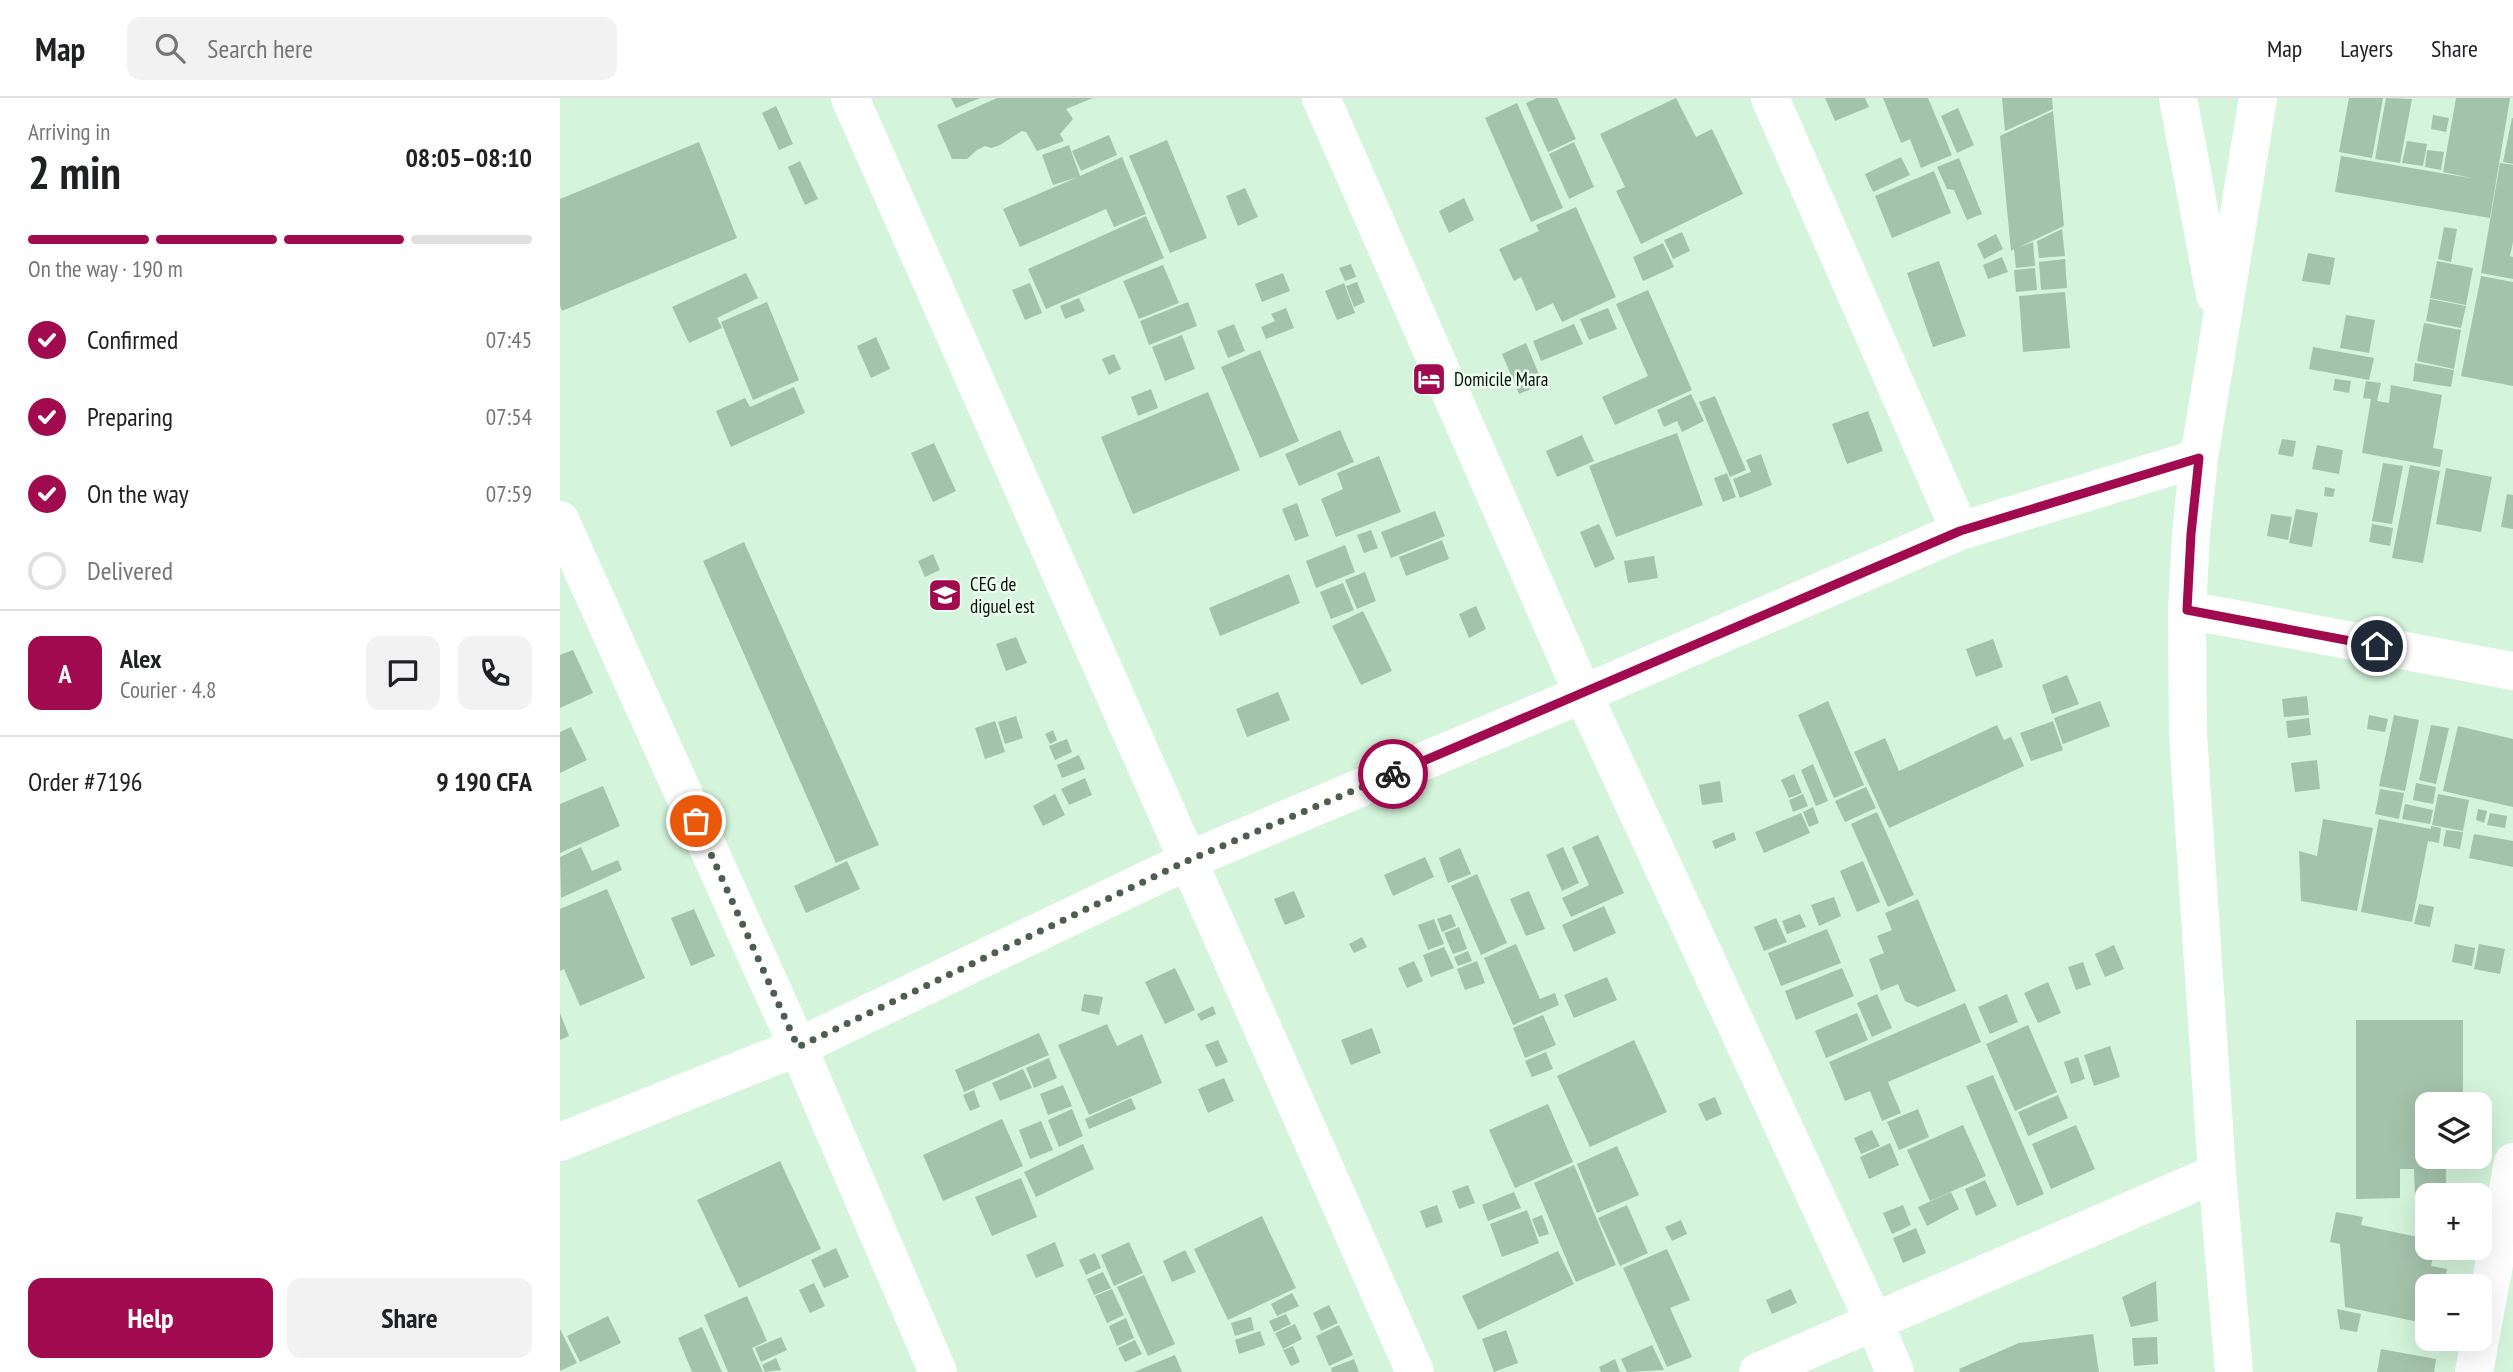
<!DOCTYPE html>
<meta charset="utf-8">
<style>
:root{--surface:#fff;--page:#f2f2f2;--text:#202124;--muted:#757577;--line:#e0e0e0;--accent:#a10a4e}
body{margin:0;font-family:"PT Sans Narrow",sans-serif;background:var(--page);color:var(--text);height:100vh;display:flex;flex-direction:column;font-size:26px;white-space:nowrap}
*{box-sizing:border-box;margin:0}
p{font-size:23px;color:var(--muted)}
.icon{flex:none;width:38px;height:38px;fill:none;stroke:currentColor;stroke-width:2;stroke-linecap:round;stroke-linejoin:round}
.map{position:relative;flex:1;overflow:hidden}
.details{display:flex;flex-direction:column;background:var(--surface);width:560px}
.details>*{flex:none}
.tools{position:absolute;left:1855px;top:994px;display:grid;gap:14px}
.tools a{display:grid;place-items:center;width:77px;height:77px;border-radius:14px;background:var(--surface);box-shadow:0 7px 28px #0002;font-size:35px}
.pin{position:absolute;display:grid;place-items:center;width:60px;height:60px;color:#fff;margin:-30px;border:4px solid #fff;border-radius:50%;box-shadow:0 2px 7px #0007}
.courier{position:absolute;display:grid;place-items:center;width:70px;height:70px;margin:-35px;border:5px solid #a10a4e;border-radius:50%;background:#fff;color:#222;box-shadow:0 2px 9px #0007}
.overview em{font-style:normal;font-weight:800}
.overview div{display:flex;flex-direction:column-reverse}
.overview{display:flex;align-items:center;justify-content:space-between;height:119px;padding:0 28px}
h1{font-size:46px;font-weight:800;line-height:52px}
.bar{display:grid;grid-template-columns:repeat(4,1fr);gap:10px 7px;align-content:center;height:84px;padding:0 28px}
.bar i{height:9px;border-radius:5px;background:var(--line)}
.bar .on{background:var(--accent)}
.bar p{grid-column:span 4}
.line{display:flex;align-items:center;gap:18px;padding:0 28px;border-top:2px solid var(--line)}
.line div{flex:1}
.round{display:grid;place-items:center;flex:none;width:74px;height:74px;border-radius:14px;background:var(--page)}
ol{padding:0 28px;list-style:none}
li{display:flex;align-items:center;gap:21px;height:77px}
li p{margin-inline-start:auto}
li .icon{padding:7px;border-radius:50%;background:var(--accent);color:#fff;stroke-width:4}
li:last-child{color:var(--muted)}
li i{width:38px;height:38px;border:4px solid var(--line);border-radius:50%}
.action{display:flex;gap:14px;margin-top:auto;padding:14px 28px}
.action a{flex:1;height:80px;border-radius:14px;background:var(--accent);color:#fff;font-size:28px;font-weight:800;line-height:80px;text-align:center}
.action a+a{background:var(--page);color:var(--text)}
header{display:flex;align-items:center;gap:42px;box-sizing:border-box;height:98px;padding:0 35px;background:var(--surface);border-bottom:2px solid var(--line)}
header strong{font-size:33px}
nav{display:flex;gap:38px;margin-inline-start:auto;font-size:24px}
.search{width:490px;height:63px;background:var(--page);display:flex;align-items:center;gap:18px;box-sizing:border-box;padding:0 24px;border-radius:14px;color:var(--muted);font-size:26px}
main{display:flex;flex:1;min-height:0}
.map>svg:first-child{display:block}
.building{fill:#a4c3ab}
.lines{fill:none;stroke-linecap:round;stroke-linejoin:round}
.minor{stroke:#fff;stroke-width:38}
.done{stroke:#4d5e51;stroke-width:7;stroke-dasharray:0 12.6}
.route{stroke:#a10a4e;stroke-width:9}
.labels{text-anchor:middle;stroke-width:5;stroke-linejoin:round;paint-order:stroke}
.poi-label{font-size:19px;fill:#050e07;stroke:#ebfeee;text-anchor:start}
</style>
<header>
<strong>Map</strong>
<div class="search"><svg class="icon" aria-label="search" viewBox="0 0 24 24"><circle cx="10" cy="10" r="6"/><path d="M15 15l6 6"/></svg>Search here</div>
<nav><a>Map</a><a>Layers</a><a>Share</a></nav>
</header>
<main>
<section class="details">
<div class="overview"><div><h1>2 min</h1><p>Arriving in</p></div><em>08:05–08:10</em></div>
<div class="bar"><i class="on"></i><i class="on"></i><i class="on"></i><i></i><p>On the way · 190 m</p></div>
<ol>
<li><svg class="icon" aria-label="check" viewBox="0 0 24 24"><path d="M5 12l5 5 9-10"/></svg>Confirmed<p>07:45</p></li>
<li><svg class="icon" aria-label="check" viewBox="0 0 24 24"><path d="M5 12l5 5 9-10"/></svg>Preparing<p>07:54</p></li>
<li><svg class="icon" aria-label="check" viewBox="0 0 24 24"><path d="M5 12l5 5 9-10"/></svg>On the way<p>07:59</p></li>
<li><i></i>Delivered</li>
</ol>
<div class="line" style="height:126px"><b class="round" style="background:var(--accent);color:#fff">A</b><div><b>Alex</b><p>Courier · 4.8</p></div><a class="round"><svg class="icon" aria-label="chat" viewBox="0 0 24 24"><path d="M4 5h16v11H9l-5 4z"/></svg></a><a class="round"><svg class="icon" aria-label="phone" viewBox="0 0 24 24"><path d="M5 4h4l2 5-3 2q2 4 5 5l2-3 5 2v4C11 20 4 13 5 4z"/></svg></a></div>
<div class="line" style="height:91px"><div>Order #7196</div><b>9 190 CFA</b></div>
<div class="action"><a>Help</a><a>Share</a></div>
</section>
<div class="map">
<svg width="1953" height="1274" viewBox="0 0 1953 1274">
<rect width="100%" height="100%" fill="#d4f4db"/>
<path class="building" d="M391,0h29l-24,10z
M437,0h96l-27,11 7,10 -13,15 4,7 -27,10 -11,-19 -4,-1 -22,14 -9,3 -6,-2 -8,4 -10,9h-15l-15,-34z
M977,0h20l19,41 -28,13 -22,-49z
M1116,0l20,39 16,-8 31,65 -102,50 -25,-53 9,-4 -25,-53z
M1265,0h40l4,9 -34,14z
M1323,0h45l24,57 -31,13 -11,-29 -9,4z
M1442,0h50l1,11 -48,22z
M1789,0h34l-11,60 -33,-6z
M1826,0l26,1 -12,64 -25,-4z
M1896,0h54l-20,120 -155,-26 6,-36 135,23 -33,-7z
M957,5l46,105 -32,14 -46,-104z
M216,8l17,38 -14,6 -17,-37z
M1398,10l16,37 -17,8 -16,-37z
M1493,13l11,115 -45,21 14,-5 2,24 -19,2 -2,-19 -3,2 -11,-115z
M1873,17l16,3 -3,14 -15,-3z
M1952,20h1v46l-10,-2z
M549,37l8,20 -36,16 -9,-20z
M607,42l40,98 -37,15 -41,-97z
M1847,43l20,3 -4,22 -21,-3z
M139,44l38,96 -175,73 -2,-5v-107z
M1014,44l20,45 -25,12 -20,-45z
M509,47l11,31 42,-19 24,57 -32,13 -8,-18 -86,38 -17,-38 75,-32 -25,8 -11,-30z
M1867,52l17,2 -3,18 -16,-3z
M1341,59l9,18 -37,17 -8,-18z
M1399,60l23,56 -15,6 -13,-30 -7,-1 -10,-22z
M240,63l18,38 -13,6 -17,-38z
M1940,65l13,2v77l-3,14 3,1v22l-32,-6z
M1374,73l17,42 -59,25 -17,-42z
M685,90l13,29 -20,9 -12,-30z
M904,100l10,22 -25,13 -10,-22z
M1016,109l40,90 -54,25 -9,-19 -17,8 -15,-34 -7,4 -15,-32 40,-18 -3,-6z
M586,118l18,42 -118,51 -18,-40z
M1884,129l13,2 -6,33 -13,-3z
M1502,131l3,27 -26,2 -2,-17z
M1122,134l8,19 -17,8 -9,-19z
M1436,136l7,15 -19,10 -7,-15z
M1103,145l11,24 -31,14 -10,-24z
M1748,155l27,5 -5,27 -28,-4z
M1442,159l6,15 -20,7 -5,-14z
M1505,161l2,29 -26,2 -2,-28z
M1379,163l27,75 -33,11 -26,-74z
M1877,163l36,7 -7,37 -36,-7z
M791,166l5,13 -11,4 -6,-13z
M603,167l16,38 -40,16 -16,-38z
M1475,170l2,22 -21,2 -2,-22z
M186,175l12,25 -41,20 5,10 -33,15 -17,-36z
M723,175l7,18 -28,11 -7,-18z
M1921,178l32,6v104l-52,-10z
M797,184l8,20 -11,5 -8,-21z
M470,185l12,30 -17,7 -13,-30z
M784,185l11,30 -18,7 -12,-29z
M1088,192l44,100 -77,35 -13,-28 46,-21 -32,-72z
M1505,194l5,56 -47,4 -4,-56z
M519,200l6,13 -20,8 -5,-13z
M1870,201l36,7 -5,22 -35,-7z
M207,204l32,78 -46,20 -32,-78z
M628,204l9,24 -48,19 -9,-24z
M726,210l8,20 -28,11 -5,-12 14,-6 -4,-7z
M1048,210l9,21 -28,11 -9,-21z
M1786,217l29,5 -6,33 -29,-5z
M1864,225l37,7 -7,39 -37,-8z
M674,226l11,27 -17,7 -11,-27z
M1014,226l9,20 -42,17 -8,-20z
M622,237l13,34 -30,12 -13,-34z
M316,239l14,32 -19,9 -14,-32z
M966,245l17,41 -24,10 -17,-40z
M1753,249l61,11 -5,22 -60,-11z
M700,252l39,91 -39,17 -39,-91z
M554,256l7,15 -12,6 -7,-16z
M1855,265l39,7 -3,17 -38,-6z
M1775,281l16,2 -2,12 -16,-3z
M1806,283l15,2 -4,18 12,2 2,-18 51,10 -9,53 10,2 -3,17 -78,-14 9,-54 -8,-1z
M234,289l11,26 -74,34 -15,-36 29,-13 5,9z
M591,291l7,19 -20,8 -7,-19z
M648,294l32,78 -107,44 -32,-77z
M1131,296l13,27 -22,11 -5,-11 -13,6 -7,-17z
M1155,298l31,74 -16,7 -31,-75z
M1308,313l15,40 -36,13 -15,-40z
M780,332l14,32 -55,24 -14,-32z
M1117,335l26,72 -87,32 -27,-71z
M1022,337l12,26 -37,16 -11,-26z
M1722,341l14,2 -3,16 -15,-3z
M374,345l22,48 -23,11 -22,-49z
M1757,347l26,5 -4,24 -27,-5z
M1201,356l11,31 -32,13 -7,-19 18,-7 -5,-12z
M819,358l22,56 -65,25 -15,-38 22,-10 -6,-16z
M1823,365l20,3 -11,58 -20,-3z
M1850,367l30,6 -17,92 -31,-5z
M1886,370l46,9 -11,55 -45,-8z
M1167,375l9,24 -13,5 -9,-24z
M1765,389l10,2 -2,8 -9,-1z
M1947,396l6,1v34l-12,-2z
M737,405l12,33 -14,5 -13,-32z
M1736,411l22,4 -6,34 -23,-4z
M875,413l10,25 -54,22 -10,-26z
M1711,416l21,3 -4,23 -21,-4z
M1039,426l16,35 -20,9 -15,-36z
M1812,426l21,4 -3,18 -21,-4z
M811,432l7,18 -14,5 -7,-18z
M882,442l7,19 -43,17 -7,-19z
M184,444l135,303 -43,18 -133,-302z
M785,447l10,27 -39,16 -10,-27z
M373,456l7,16 -15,7 -7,-16z
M1094,458l4,22 -30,5 -4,-22z
M805,474l11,29 -19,8 -12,-29z
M729,476l11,29 -80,33 -11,-28z
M391,480l9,19 -21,9 -8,-19z
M783,485l11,27 -23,9 -11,-27z
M916,508l10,23 -17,9 -10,-24z
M803,513l29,60 -31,14 -29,-59z
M456,539l11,26 -21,8 -10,-27z
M1433,541l10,28 -27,10 -10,-28z
M13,552l20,43 -33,15v-53z
M1507,577l12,29 -27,10 -10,-29z
M718,594l12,28 -43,17 -11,-28z
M1747,598l2,19 -25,2 -2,-18z
M1268,603l36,84 -30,13 -36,-83z
M1540,603l10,25 -47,18 -9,-26z
M1809,617l19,4 -3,13 -18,-3z
M1834,617l25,5 -14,71 -26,-5z
M456,618l7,22 -18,6 -7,-22z
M1749,620l2,17 -23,3 -2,-17z
M435,623l10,31 -20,7 -10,-31z
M1493,623l10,29 -32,11 -11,-28z
M1437,627l7,15 7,-3 13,29 -135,62 -35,-76 31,-14 14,33z
M1871,627l18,3 -13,56 -17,-4z
M1898,628l55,13v68l-70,-16z
M11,629l16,33 -27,13v-41z
M493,632l4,10 -7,4 -5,-10z
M507,641l5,13 -17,8 -6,-14z
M519,657l6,14 -23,9 -5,-13z
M1757,662l3,29 -25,3 -4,-29z
M1253,666l15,37 -12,5 -15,-36z
M1234,676l8,19 -13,5 -8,-18z
M525,680l7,17 -23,10 -8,-16z
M1160,683l3,21 -21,3 -3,-20z
M1856,685l20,4 -3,17 -20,-4z
M43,688l17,40 -60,27v-49z
M1306,689l10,21 -31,14 -10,-21z
M1820,691l24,4 -5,26 -24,-5z
M495,696l10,21 -22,11 -10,-20z
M1243,696l5,12 -15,6 -4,-12z
M1878,696l31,6 -6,31 -31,-6z
M1845,706l28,6 -3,14 -28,-5z
M1253,709l6,16 -10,4 -6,-15z
M1918,711l9,2 -3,12 -8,-3z
M1317,714l37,83 -26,12 -37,-83z
M1241,715l9,20 -46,20 -9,-21z
M1930,715l17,3 -2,12 -18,-3z
M1763,721l50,9 -16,83 -56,-10 -2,-50 18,5z
M1819,721l52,10v-3l10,2 -2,15 -11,-2 -16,81 -51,-10z
M1886,732l17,2 -3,17 -17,-3z
M1174,734l2,8 -21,9 -3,-8z
M1914,736l39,7v26l-44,-9z
M1038,737l26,58 -53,24 -9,-19 27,-13 -17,-38z
M21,749l11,24 26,-11 4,10 -61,28 -1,-41z
M1003,749l16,36 -17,8 -16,-36z
M900,750l11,26 -23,9 -9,-25z
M865,759l9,20 -41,19 -9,-21z
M287,763l13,28 -54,24 -12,-27z
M1303,763l17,41 -23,10 -17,-41z
M917,776l30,69 -26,12 -30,-69z
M47,791l38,89 -65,28 -16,-37 -4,2v-62z
M734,793l11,26 -20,8 -11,-26z
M969,793l16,38 -19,7 -16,-37z
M1274,799l7,19 -22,10 -8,-21z
M1358,801l38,92 -38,16 -13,-6 -7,-17 -17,7 -12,-32 15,-6 -7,-17 15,-6 -7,-17z
M1859,806l15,3 -4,20 -16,-3z
M1044,808l12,27 -42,19 -12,-27z
M134,811l21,47 -24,10 -20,-48z
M891,816l5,12 -14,6 -5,-13z
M1240,816l6,13 -19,7 -5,-13z
M1216,820l11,24 -23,9 -10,-24z
M874,821l10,25 -16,6 -10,-25z
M899,829l8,22 -14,5 -9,-21z
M1267,831l14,34 -60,23 -13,-33z
M802,839l5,10 -13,6 -5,-9z
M956,846l24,55 15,-6 4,12 -46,20 -29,-67z
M1895,846l20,4 -3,18 -20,-4z
M1919,846l26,5 -5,25 -26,-5z
M1554,847l10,24 -19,8 -10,-23z
M884,849l10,21 -23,9 -8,-22z
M908,853l4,10 -14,5 -4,-9z
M854,863l9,20 -16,7 -9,-20z
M917,863l8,22 -20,7 -8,-21z
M1523,864l8,23 -15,5 -8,-23z
M615,870l20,42 -30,14 -20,-42z
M1282,870l12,28 -58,24 -11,-29z
M1047,879l10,23 -43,18 -10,-23z
M1488,884l13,31 -23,10 -14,-30z
M524,896l19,3 -4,18 -18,-4z
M1317,896l15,34 -20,9 -15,-34z
M1447,896l11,28 -28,12 -12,-27z
M1405,905l16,39 -93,40 13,31 -19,8 -12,-30 -25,10 -16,-39z
M653,908l3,8 -15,7 -4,-7z
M0,915l9,23 -9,4z
M1297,915l11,27 -42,18 -11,-27z
M983,917l13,30 -31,13 -12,-30z
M1796,922h107v84h-36v53h36v12h-17v26l-31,1 -1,-27h-14v29l-44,1z
M547,926l10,22 25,-12 20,49 -73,32 -31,-70z
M1468,927l29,67 -42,19 -29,-67z
M812,930l9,25 -30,12 -10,-25z
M479,935l10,22 -85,37 -9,-22z
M658,942l10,22 -12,5 -11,-22z
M1074,942l33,72 -77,35 -33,-71z
M1550,948l10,31 -26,9 -10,-31z
M986,954l7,17 -21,8 -7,-16z
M1518,959l7,22 -14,5 -7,-22z
M489,960l8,20 -23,10 -8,-20z
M463,971l9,19 -32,13 -8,-18z
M1433,977l51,119 -27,12 -51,-120z
M664,980l10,23 -26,12 -10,-24z
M503,987l9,21 -24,9 -8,-21z
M414,992l6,17 -10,4 -7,-16z
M1498,997l10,23 -40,18 -10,-24z
M1155,999l7,17 -16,7 -8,-17z
M571,1000l5,11 -47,20 -4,-10z
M988,1006l25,58 -58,26 -26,-58z
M512,1011l11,27 -24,11 -11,-27z
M1358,1011l11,28 -30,13 -12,-28z
M442,1021l21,47 -80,35 -20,-46z
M481,1023l12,29 -23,9 -11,-29z
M1403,1027l23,51 -56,25 -23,-51z
M1516,1027l19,44 -44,20 -19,-45z
M1312,1032l8,16 -19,8 -7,-16z
M1330,1045l9,22 -30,14 -9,-22z
M523,1046l11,25 -58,28 -12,-25z
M1057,1048l22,49 -42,18 -20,-49z
M220,1063l41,88 -82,39 -42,-88z
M1014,1067l42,100 -40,17 -42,-99z
M461,1080l16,39 -45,19 -17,-39z
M1425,1082l12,26 -21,10 -11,-27z
M908,1087l7,18 -16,6 -7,-18z
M954,1094l7,16 -33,13 -6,-16z
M1391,1094l8,17 -32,17 -9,-19z
M877,1107l6,17 -17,6 -6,-17z
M1067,1107l21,48 -28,13 -22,-48z
M1343,1107l8,20 -19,9 -9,-21z
M967,1112l12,33 -37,14 -12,-33z
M1776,1114l27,5 -2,8 66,14v9h8l-4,18 16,3 -4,17h-16v25l-5,-1 -3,12 -74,-15 -5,-63 -10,-2z
M982,1117l7,19 -10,3 -7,-18z
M702,1118l34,72 -68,32 -34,-71z
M1121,1122l6,14 -15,7 -7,-14z
M1356,1130l10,25 -23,10 -10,-25z
M495,1144l9,24 -28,12 -10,-23z
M569,1144l14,31 -29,13 -13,-31z
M276,1150l13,29 -25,11 -13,-28z
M1107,1151l23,51 -20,8 22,49 -25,10 -44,-99z
M625,1152l11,22 -24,10 -9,-21z
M998,1153l16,33 -96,46 -16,-34z
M535,1155l6,15 -15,7 -7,-15z
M543,1174l8,16 -17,7 -7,-16z
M584,1177l31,69 -27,12 -31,-69z
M1596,1183l2,40 -27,6 -9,-30z
M254,1185l11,23 -15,7 -11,-23z
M552,1191l12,26 -17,8 -12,-27z
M1231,1191l6,14 -25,11 -6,-14z
M732,1195l7,13 -22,10 -6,-12z
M187,1198l20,45 -15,7 11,24h-35l-24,-57z
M769,1207l9,18 -17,8 -8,-18z
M1777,1211l24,5 -4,18 -17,-3z
M726,1216l5,10 -17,8 -5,-11z
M48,1218l13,27 -41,19 -13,-26z
M691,1219l3,13 -19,6 -4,-13z
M566,1220l8,20 -17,8 -8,-20z
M735,1226l7,15 -19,10 -8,-16z
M779,1227l14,30 -24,11 -13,-30z
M142,1229l20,45h-30l-14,-34z
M0,1231l17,34 -17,8z
M946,1232l12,33 -24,9 -12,-33z
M700,1233l5,14 -26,9 -4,-14z
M1533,1236l6,38h-139l-1,-3 60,-26z
M221,1239l6,13 -26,12 -6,-14z
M1597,1239l1,27 -24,2 -2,-28z
M575,1242l7,14 -17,8 -7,-14z
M1092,1247l12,25 -37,2 -6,-13z
M733,1248l7,16 -9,4 -8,-16z
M1821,1251l55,10 -2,13h-57z
M615,1257l7,17h-48z
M216,1260l5,12 -16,2 -3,-7z
M794,1261l5,13h-27l-1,-4z
M1055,1261l5,13h-19l-2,-5z"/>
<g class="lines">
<path class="minor" d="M290,0l565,1274
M761,0l262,596 291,628 21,50
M1210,0l190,433
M1618,0l37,197
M0,422l238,527 140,325
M1627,512l326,61
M0,1044l238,-95 391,-187 394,-166 377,-163 239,-73
M1198,1274l459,-199
M1674,1274l-17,-199 -29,-438 -1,-125 4,-76 8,-76 59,-360
M1914,1274l39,-210"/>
</g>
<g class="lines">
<path class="done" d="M136,723l102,226 391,-187 204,-86"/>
<path class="route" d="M833,676l567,-243 239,-73 -8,76 -4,76 190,36"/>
</g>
<defs>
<g id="hotel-square" transform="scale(1.75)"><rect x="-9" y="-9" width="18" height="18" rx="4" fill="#a10a4e" stroke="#ebfeee"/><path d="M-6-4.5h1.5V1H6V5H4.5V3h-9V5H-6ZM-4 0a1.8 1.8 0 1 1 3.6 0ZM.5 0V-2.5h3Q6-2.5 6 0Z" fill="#fff"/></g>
<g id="school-square" transform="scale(1.75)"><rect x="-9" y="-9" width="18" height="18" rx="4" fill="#a10a4e" stroke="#ebfeee"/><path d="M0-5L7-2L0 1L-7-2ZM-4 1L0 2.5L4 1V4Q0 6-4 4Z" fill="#fff"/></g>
</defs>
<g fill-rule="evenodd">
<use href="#hotel-square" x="869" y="281"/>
<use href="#school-square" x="385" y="497"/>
</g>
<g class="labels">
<g class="poi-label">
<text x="894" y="288">Domicile Mara</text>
<text x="410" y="493">CEG de<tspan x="410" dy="22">diguel est</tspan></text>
</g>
</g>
</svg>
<div class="tools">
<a><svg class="icon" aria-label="layers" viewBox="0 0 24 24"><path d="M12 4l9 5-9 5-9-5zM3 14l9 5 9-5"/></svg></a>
<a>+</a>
<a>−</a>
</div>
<div class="pin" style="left:136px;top:723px;background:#ea580c"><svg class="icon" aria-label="bag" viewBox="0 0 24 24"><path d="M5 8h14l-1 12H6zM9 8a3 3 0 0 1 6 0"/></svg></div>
<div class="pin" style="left:1817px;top:548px;background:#1f2937"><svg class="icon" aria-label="home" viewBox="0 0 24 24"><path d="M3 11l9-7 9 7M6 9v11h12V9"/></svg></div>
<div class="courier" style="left:833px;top:676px"><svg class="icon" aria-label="bike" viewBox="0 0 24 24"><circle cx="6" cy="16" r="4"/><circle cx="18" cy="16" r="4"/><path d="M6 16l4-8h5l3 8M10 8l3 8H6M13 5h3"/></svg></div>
</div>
</main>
